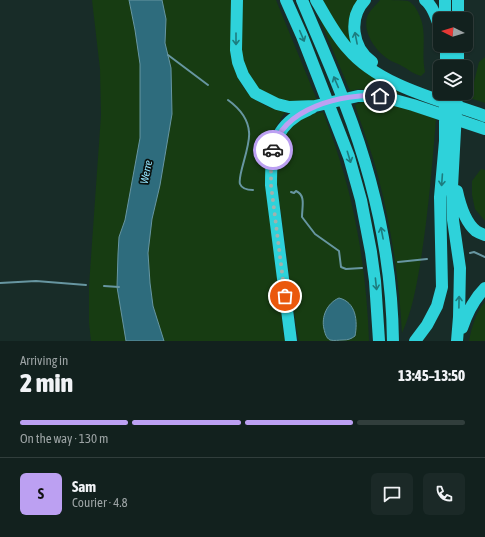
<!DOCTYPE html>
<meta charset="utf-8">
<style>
:root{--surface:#12211e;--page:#1b2927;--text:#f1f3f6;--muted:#9ca3a4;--line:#313e3c;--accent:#bca0f2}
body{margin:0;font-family:"Asap Condensed",sans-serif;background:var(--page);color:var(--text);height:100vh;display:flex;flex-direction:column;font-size:15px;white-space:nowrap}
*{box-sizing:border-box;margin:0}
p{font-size:13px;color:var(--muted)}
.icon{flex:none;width:22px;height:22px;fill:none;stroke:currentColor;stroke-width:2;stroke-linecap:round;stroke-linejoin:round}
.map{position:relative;height:341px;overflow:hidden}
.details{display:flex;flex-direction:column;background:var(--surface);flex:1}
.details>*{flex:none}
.needle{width:26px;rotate:275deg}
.fabs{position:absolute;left:433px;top:12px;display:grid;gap:8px}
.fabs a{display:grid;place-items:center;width:40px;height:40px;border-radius:6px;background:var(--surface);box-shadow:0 1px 3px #0004,0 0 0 1px var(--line);font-size:20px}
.pin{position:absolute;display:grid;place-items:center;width:34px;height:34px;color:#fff;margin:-17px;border:2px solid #fff;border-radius:50%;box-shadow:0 1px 4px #0007}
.courier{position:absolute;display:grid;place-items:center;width:40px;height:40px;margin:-20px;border:3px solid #bca0f2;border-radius:50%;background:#fff;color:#222;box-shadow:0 1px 5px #0007}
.head em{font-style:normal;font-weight:800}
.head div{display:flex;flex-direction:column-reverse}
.head{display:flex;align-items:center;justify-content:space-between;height:68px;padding:0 20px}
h1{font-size:26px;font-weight:800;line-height:30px}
.bar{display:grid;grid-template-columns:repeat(4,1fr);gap:6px 4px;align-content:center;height:48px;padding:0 20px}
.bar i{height:5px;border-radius:3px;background:var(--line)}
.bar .selected{background:var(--accent)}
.bar p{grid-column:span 4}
.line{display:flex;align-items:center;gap:10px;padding:0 20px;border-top:1px solid var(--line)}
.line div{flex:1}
.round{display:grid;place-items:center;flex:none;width:42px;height:42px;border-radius:6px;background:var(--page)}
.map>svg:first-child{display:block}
.green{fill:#173c12}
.water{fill:#2e6c7d;stroke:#6796a1}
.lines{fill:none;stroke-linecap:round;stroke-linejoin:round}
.stream{stroke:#6796a1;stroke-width:2}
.highway{stroke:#2ed2da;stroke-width:12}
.oneway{stroke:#1d7c7f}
.done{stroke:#a1b1ad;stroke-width:4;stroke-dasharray:0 7.2}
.route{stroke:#bca0f2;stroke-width:5}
.labels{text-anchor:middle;stroke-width:3.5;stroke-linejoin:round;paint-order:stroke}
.water-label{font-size:11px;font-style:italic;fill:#93e4fe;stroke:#091210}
</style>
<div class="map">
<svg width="485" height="341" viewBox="0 0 485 341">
<rect width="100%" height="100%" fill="#182c28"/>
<path class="green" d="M92,0h37l6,30 5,34v74l-15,82 -6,17 -1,17 -1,33 9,54h-35l-2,-18v-37l12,-171 -1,-46z
M162,0h69c1,49 -7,100 55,112l-3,3 -9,15 -9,27 15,148 4,31 2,5h-122l-11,-35 -3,-23 -2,-30 4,-34 8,-34 12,-71 -1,-46 -6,-25 1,-24z
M241,0h35l41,100 -22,3 -19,-5 -18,-10 -13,-16 -3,-10z
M320,0h40l-5,51z
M380,0c7,0 23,0 28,1 3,1 5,4 7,6 15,23 5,41 10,65l-4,4c-8,-2 -13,-7 -19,-10 -5,-3 -10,-4 -14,-7 -13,-9 -25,-26 -21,-42 2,-6 9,-12 13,-17z
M321,19l52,57 28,18 -42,-5 -9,2 -30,-71z
M485,57v46l-15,-5 9,-36z
M366,100h17l53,19c-4,49 -8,97 -16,146 -4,23 -8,46 -18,68 -3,-55 -11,-108 -25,-161 -6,-22 -15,-45 -22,-67z
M323,112c6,16 12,32 17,49 18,57 27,120 29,180h-70l-3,-15 -19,-143v-25l3,-17 10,-15 12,-10z
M481,169l4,1v51l-10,-12 -3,-14v-14z
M485,302v39h-16c3,-14 6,-28 16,-39z"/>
<path class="water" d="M129,0h33l4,19 -1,24 6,25 1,46 -12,71 -8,34 -4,34 2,30 3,23 11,35h-38l-9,-54 1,-33 1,-17 6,-17 15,-82v-74l-5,-34z
M339,298c17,4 19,23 16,38 -4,3 -7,4 -12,4 -4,0 -9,1 -13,0 -4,-2 -5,-7 -6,-11 -3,-12 3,-26 15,-31z"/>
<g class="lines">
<path class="stream" d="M168,55l40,30
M228,100c11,8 20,18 21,32 2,14 -12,44 -9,52 2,5 8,6 13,6
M291,192l3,1 2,-2c10,4 6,16 6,26l13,17 24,17 2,16 5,2 16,-1
M470,253l4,-1 11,5
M398,262l29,-3
M0,283l36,-2 50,4
M104,286l15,1"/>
<path class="highway" d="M237,0l-1,50 2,12 5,13 12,18 22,11 12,3 26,-1 43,-10h22l33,9 72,24
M286,0l16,36 47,121 12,43 10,52 4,29 4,60
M302,0c14,34 30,69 43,104 29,75 47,156 48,237
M316,0c10,17 19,35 32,49 31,37 93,51 137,67
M365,0c-17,18 -13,48 7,62
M425,0c8,6 12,19 15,29
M445,0v19
M458,0v19
M446,45v22
M458,67v-22
M457,191c3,14 8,31 19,40 3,2 6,3 9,4
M462,328c5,-15 12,-29 23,-40
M291,341l-20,-156c0,-29 0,-53 27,-70 5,-3 10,-5 14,-7
M415,341l12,-16 10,-19 5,-19 -2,-90 5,-56v-48
M457,341l2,-24 1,-49 -7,-48 -1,-33 5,-94"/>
</g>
<defs><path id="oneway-shaft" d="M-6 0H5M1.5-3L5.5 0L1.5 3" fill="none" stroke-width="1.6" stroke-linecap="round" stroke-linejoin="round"/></defs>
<g class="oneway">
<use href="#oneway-shaft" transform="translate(302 36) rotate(67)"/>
<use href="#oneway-shaft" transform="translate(356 38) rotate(-101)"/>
<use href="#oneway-shaft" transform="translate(236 39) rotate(90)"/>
<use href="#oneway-shaft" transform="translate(336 82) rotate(-113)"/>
<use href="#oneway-shaft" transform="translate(349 157) rotate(73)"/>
<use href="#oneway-shaft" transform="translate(442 180) rotate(94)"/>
<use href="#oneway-shaft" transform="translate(382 233) rotate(-101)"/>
<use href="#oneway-shaft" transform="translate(376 284) rotate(84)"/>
<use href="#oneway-shaft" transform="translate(459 302) rotate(-89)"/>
</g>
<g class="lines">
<path class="done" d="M273,150l-2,10v25l14,111"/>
<path class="route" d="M273,150c9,-42 70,-57 107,-54"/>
</g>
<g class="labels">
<g class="water-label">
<text transform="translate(146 172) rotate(-78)" y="4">Werre</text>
</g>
</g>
</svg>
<div class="fabs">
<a><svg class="needle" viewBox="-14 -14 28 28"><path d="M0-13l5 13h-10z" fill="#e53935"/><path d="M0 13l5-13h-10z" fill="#9ca3a4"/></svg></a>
<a><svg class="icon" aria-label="layers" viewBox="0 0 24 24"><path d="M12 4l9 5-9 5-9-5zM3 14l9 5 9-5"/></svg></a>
</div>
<div class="pin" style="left:285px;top:296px;background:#ea580c"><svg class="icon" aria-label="bag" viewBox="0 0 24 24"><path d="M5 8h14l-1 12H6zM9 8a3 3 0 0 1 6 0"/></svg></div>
<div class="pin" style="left:380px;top:96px;background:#1f2937"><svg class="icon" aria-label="home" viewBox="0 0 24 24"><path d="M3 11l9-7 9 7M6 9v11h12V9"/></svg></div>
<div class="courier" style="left:273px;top:150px"><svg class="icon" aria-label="car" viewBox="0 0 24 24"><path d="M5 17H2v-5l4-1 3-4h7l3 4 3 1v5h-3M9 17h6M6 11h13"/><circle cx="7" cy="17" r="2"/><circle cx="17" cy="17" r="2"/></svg></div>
</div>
<section class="details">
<div class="head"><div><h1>2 min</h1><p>Arriving in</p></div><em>13:45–13:50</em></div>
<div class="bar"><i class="selected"></i><i class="selected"></i><i class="selected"></i><i></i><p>On the way · 130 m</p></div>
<div class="line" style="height:72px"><b class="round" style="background:var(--accent);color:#111">S</b><div><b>Sam</b><p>Courier · 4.8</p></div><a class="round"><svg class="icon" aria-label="chat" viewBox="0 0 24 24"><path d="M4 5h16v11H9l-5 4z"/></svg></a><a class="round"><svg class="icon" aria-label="phone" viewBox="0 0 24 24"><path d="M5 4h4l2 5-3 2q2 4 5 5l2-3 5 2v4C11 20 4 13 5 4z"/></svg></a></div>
</section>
